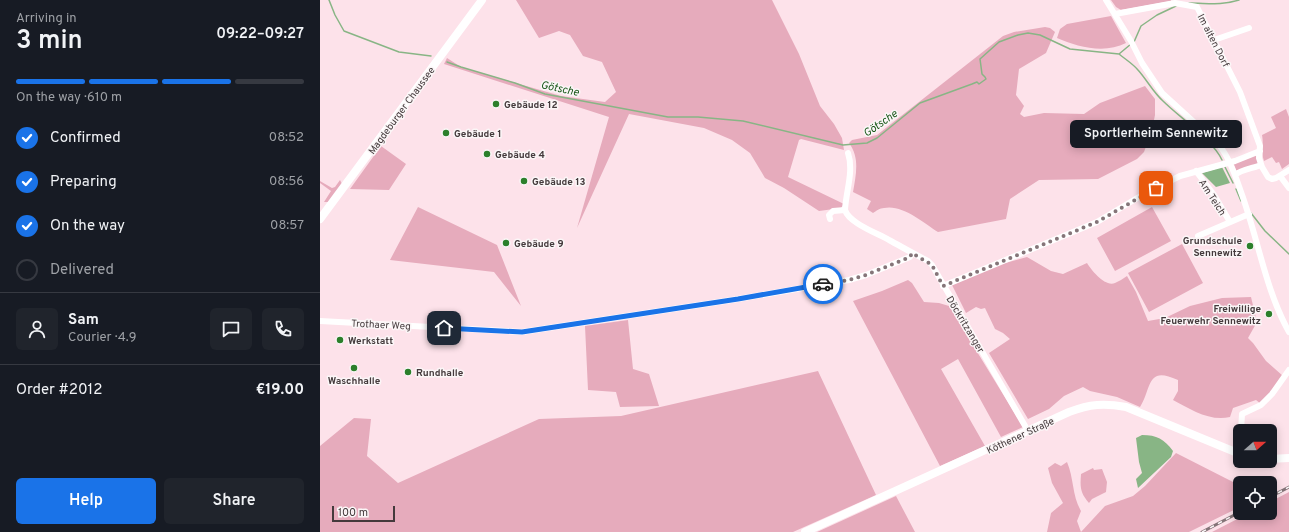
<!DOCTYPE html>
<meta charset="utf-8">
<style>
:root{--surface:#171b24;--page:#20242c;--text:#f1f3f6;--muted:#9ea1a6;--line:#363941;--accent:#1a73e8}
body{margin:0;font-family:Overpass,sans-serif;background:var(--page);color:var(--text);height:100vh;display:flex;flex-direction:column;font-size:15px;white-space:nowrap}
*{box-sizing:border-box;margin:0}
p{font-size:13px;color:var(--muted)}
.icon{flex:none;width:22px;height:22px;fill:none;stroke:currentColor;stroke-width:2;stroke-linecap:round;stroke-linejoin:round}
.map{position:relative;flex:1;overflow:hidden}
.sheet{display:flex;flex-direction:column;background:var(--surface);width:320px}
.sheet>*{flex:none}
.needle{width:26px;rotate:69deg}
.controls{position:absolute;left:913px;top:424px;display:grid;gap:8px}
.controls a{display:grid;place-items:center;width:44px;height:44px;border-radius:6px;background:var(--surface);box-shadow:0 2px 10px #0003;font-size:20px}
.scale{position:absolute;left:12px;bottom:10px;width:63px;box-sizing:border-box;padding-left:4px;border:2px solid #443a3c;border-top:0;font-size:11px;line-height:14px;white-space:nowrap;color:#443a3c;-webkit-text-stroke:3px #fbf6f7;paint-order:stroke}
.pin{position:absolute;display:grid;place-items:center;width:34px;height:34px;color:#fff;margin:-17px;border-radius:8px;box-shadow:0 2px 6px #0006}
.courier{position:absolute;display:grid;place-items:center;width:40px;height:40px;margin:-20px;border:3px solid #1a73e8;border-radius:50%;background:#fff;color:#222;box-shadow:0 1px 5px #0007}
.bubble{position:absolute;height:28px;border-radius:6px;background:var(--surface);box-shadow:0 2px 10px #0003;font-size:13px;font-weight:600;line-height:28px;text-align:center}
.summary em{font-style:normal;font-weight:600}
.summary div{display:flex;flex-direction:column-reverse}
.summary{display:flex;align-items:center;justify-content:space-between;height:68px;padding:0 16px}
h1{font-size:26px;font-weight:600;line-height:30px}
.bar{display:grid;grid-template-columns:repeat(4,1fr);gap:6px 4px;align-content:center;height:48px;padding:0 16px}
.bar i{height:5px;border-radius:3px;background:var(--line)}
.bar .selected{background:var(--accent)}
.bar p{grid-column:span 4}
.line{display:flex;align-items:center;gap:10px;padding:0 16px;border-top:1px solid var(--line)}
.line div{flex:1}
.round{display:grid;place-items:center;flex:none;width:42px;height:42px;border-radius:6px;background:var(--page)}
ol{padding:0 16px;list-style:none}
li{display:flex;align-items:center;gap:12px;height:44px}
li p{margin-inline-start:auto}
li .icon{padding:4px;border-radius:50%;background:var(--accent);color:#fff;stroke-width:4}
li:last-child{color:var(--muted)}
li i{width:22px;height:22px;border:2px solid var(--line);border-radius:50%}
.cta{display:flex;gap:8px;margin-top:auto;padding:8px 16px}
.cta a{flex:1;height:46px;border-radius:6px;background:var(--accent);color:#fff;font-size:16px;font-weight:600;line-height:46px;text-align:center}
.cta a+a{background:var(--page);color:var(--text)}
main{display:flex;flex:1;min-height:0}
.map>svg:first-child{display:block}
.green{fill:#e6abbc}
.water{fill:#88b585}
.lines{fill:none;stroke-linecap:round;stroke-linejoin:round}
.stream{stroke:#88b585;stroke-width:1.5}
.minor{stroke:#fff;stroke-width:6}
.major{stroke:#fff;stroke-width:8}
.rail-casing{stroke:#847478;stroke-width:3}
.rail{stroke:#fbf6f7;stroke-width:1.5;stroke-dasharray:4.5;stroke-linecap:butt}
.done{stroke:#857579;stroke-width:4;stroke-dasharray:0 7.2}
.route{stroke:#1a73e8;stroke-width:5}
.poi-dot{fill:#2c7f2b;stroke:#fbf6f7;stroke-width:1.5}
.labels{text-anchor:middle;stroke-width:3;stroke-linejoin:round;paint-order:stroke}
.street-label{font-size:10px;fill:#443a3c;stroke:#fbf6f7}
.poi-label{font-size:10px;font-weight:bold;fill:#443a3c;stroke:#fbf6f7;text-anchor:start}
.water-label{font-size:11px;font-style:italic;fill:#175617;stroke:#fbf6f7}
</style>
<main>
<section class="sheet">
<div class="summary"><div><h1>3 min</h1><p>Arriving in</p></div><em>09:22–09:27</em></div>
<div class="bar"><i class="selected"></i><i class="selected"></i><i class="selected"></i><i></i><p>On the way · 610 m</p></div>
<ol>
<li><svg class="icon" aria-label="check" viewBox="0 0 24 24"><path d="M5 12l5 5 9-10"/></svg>Confirmed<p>08:52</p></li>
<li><svg class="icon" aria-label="check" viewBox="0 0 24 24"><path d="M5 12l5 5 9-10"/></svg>Preparing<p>08:56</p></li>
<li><svg class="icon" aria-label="check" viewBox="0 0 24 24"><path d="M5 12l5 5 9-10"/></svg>On the way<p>08:57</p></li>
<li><i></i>Delivered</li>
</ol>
<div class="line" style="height:72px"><a class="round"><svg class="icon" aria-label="person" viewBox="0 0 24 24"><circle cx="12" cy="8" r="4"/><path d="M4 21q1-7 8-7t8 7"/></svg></a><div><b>Sam</b><p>Courier · 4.9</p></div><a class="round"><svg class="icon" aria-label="chat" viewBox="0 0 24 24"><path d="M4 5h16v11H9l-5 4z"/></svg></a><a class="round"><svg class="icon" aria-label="phone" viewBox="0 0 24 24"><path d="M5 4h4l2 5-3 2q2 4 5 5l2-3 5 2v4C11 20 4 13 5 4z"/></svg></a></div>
<div class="line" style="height:52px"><div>Order #2012</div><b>€19.00</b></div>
<div class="cta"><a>Help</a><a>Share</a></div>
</section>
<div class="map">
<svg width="969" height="532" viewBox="0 0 969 532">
<rect width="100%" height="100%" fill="#fde2ea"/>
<path class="green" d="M196,0h256l27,54 21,52 14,18 8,14 2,12 -43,-11 -2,1 -11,37 56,27 -3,4 -22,3 -35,-23 -19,-10 -15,-25 -18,-13 -28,-12 -75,-14 -52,114 32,-111 -165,-53 3,-6 14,9 100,29 44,6 11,-10 -14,-30 -19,-6 -13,-21 -11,-4 -20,7z
M791,0h60v1l-50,9 -5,-3z
M791,16l15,27c-21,11 -49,4 -69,-5l3,-9 7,-5z
M725,27l5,1 5,4 -9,21 -27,16 -3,26 8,11 -4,8 4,3 20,-4 40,1 16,-11 45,-17 10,13v16l-3,15 -8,22 -7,7 -39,20 -59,1 -29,19 -4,20 -68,13c-14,-9 -36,-28 -54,-24 -4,0 -8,3 -11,5l-6,-4 4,-8 -18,-9c3,-18 7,-34 -4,-49l3,-3 25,-5 126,-99 11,-4z
M966,109l3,8v47l-7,5 -3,-7 -3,1 -4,-6 -8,4c-3,-9 0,-15 -2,-26l14,-7 -5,-11z
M61,146l25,18 -17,26 -39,-1z
M935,154l4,9 -22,10 -4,-10z
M20,180l2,4 -13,18h-5l7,-11 -11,-8v-2l12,7 3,-1z
M98,207l79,38 24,61 -27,-34 -104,-12z
M832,207l19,34 -56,30 -18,-33z
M862,244l21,39 -54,29 -21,-39z
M707,257l24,14 12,3 24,-11c5,8 18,24 28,20 4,-2 8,-4 12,-7l9,16 12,29 17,-3 25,-12 32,-8 29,-1 6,25 -9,16 5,5 13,18 17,15 -22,28 -5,-4 -23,8 -3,9c-20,5 -40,-8 -57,-17l5,-9v-11c-32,-15 -26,8 -38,27l-23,-10 -27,-6 -7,-4 -19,9 -15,13 -21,10 -39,-66 21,-14 -7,-6 -8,-4 -10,-21 -4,1 -5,-2 -10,6 -14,-28 46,-20z
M588,280l4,3 12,19 15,1 10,3 74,121 -22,10 -43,-78 -17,10 44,77 -45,20 -87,-165 29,-10z
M308,320l5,49 16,5 10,32 -39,1 -4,-15 -28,-2 -3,-64z
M498,371l58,124 -83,37h-473v-86l34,-28 17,1 -4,37 31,27 141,-64 82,-3z
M856,453l59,30 5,10v14l-51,25h-142l4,-19 12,-10 -11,-20 -4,-15 7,-5 6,3 6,-4c7,16 5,34 14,49l-4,10 4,11 24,-26 28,-10 12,-10z
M773,468l1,2 8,-1 5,13 -1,10 -14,7 -3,4c-9,-10 -9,-16 -8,-29z
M969,492v40h-77l37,-19h21v-11z
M576,496l19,36h-98z"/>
<path class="water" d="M902,167l8,16 -14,4 -14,-14z
M822,435c15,0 22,4 31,16l-2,6 -33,31 -2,-9 6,-6 -3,-11 -3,-24z"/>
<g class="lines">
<path class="stream" d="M9,0l6,15 9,16 55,21 32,4
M869,3c19,0 31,3 50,-3
M814,42l7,-16 16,-11 19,-9
M799,54c6,5 14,10 19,16 9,10 15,22 25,31 16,16 50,39 59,59
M127,62l14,5 54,16 30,11 123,23h30l45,4 100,24 24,-2 10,-5 43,-35 52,-19 5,-2 2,2 7,-5 -1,-2 -3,-3 -2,-15 19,-17 19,-7 10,-2 12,2 30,14 49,5 12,-10
M905,167l8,16
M916,189l5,12
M931,213l14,18 24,23"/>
<path class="minor" d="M786,0l25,41 11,22 20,30 57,52c11,14 16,30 22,47 17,46 24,97 48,140
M795,14l60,-11 22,4 43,85 20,54 -1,12 3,9 6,10 4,2 4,-1 13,-8
M894,40l35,-12
M876,171l18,24 16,27
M915,175c5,-5 19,-7 26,-10
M960,176l9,12
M525,210c1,-19 9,-39 3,-57
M510,219l-1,-4 4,-4 12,-1c4,13 32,23 44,30 13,7 25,14 39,21l4,4 96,166
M878,236l51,-22
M623,286l154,-64 47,-28 36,-18 55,-15 25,-10
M0,321l202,11 216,-33 111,-19 17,-5 44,-18 2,-4
M921,431l1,-17 19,-9 11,-11 17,-24
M916,453l4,-16"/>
<path class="major" d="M0,219l162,-219
M950,459l19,-1
M485,532l264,-120c21,-8 35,-9 57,-5l114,47"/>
<g class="rail-casing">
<path id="rail" d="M950,497l19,-10
M882,532l38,-20"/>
</g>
<use href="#rail" class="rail"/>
</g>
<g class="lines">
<path class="done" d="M503,284l26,-4 17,-5 44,-18 2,-4 20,12 11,21 154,-64 59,-34"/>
<path class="route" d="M124,328l78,4 216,-33 85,-15"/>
</g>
<g class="poi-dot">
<circle cx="176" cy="104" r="4"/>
<circle cx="126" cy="133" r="4"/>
<circle cx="167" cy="154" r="4"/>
<circle cx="204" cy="181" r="4"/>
<circle cx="186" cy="243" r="4"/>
<circle cx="930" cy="246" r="4"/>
<circle cx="949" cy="314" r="4"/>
<circle cx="20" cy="340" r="4"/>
<circle cx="34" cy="368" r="4"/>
<circle cx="88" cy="372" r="4"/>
</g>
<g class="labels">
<g class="street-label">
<text transform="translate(894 40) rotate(63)" y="4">Im alten Dorf</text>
<text transform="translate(81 110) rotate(-54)" y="4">Magdeburger Chaussee</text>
<text transform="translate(893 197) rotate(57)" y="4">Am Teich</text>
<text transform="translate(61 324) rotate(3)" y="4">Trothaer Weg</text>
<text transform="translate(646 324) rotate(59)" y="4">Döckritzanger</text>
<text transform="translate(700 435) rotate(-25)" y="4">Köthener Straße</text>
</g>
<g class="poi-label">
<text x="184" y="108">Gebäude 12</text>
<text x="134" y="137">Gebäude 1</text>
<text x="175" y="158">Gebäude 4</text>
<text x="212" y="185">Gebäude 13</text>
<text x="922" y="244" text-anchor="end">Grundschule<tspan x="922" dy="12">Sennewitz</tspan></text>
<text x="194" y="247">Gebäude 9</text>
<text x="941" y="312" text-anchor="end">Freiwillige<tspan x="941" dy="12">Feuerwehr Sennewitz</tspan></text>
<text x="28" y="344">Werkstatt</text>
<text x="96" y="376">Rundhalle</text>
<text x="34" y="384" text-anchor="middle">Waschhalle</text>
</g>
<g class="water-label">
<text transform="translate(240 88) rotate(12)" y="4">Götsche</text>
<text transform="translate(560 123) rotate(-35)" y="4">Götsche</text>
</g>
</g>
</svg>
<div class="controls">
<a><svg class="needle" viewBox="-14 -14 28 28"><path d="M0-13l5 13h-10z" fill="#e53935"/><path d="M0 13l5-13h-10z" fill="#9ea1a6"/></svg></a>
<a><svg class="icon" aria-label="locate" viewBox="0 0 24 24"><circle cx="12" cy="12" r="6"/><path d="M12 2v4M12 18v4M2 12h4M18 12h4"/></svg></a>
</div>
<div class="scale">100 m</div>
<div class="pin" style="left:836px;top:188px;background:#ea580c"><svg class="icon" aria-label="bag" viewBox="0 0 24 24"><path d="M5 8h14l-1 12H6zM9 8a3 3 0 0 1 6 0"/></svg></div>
<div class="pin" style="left:124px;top:328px;background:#1f2937"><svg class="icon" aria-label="home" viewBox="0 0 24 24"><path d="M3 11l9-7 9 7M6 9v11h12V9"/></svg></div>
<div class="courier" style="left:503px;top:284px"><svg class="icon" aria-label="car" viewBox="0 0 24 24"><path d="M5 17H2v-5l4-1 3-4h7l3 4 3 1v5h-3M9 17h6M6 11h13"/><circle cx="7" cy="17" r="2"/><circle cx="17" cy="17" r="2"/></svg></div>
<div class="bubble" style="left:750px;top:120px;width:172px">Sportlerheim Sennewitz</div>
</div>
</main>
